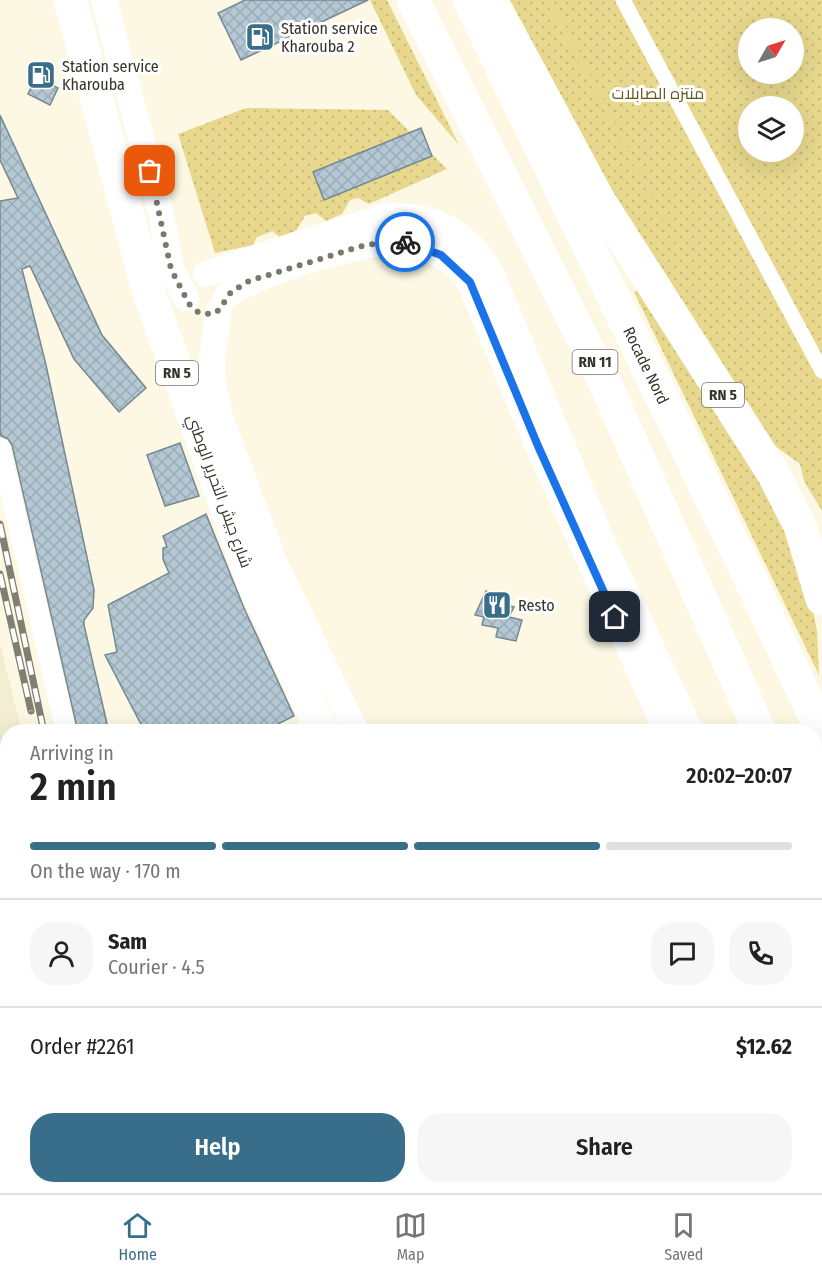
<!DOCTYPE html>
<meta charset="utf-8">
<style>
:root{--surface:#fff;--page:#f6f6f6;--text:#222;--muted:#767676;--line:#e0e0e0;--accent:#396e8a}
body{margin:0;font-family:"Fira Sans Condensed",Cairo,sans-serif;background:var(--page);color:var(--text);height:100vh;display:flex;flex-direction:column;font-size:22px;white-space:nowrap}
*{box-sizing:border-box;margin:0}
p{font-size:20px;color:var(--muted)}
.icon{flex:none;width:33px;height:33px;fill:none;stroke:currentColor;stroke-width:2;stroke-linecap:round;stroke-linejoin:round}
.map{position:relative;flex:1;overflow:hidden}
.details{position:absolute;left:0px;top:724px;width:822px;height:470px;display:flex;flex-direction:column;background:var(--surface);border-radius:24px 24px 0 0;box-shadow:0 6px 24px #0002}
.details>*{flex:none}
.needle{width:39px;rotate:51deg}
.tools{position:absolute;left:738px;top:18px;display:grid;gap:12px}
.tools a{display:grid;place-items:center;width:66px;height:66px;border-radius:50%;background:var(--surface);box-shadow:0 6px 24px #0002;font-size:30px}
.pin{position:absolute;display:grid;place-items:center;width:51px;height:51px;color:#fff;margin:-26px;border-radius:12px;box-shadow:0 3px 9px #0006}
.courier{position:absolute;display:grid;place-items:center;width:60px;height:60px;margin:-30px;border:4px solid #1a73e8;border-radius:50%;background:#fff;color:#222;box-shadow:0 2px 8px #0007}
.headline em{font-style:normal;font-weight:600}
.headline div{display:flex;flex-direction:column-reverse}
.headline{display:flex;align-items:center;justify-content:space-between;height:102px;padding:0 30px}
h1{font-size:39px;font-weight:600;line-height:45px}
.bar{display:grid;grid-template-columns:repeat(4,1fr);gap:9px 6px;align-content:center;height:72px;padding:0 30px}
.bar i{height:8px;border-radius:4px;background:var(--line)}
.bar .current{background:var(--accent)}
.bar p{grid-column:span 4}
.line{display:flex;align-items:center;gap:15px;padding:0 30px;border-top:2px solid var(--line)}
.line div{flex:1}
.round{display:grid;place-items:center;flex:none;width:63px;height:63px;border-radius:24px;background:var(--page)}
.cta{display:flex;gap:12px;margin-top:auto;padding:12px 30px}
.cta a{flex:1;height:69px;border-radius:24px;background:var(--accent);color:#fff;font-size:24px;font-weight:600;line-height:69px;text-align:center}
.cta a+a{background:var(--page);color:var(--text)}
.dock{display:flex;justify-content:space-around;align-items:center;height:84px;border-top:2px solid var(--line);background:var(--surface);font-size:16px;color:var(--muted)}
.dock a{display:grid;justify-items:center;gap:3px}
.dock .current{color:var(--accent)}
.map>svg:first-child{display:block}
.built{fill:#f3edd1}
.grass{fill:url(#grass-dots);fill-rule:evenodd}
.cemetery{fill:url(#cemetery-stones)}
.garden{fill:#e8d88d}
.building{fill:url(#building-cross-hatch);stroke:#758893;stroke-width:1.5}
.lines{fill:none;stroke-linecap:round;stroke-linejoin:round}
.pedestrian{stroke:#fff;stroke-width:15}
.minor{stroke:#fff;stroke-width:20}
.tertiary{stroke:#fff;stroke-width:26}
.trunk{stroke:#fff;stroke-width:33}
.motorway{stroke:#fff;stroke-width:33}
.rail-casing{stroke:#817e72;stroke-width:7}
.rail{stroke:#fff;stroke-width:4.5;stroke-dasharray:14;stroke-linecap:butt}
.done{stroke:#7b786c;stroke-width:6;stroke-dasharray:0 10.8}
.route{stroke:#1a73e8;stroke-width:8}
.labels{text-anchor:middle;stroke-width:6;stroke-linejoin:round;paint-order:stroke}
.shield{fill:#fff;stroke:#72706b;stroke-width:1.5}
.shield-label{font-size:15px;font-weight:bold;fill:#35332b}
.poi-label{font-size:16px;fill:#35332b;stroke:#fff;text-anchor:start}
.park-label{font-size:16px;fill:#64581f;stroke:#fff}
.street-label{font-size:16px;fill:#35332b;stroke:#fff}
</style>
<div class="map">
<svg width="822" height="1193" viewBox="0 0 822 1193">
<defs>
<pattern id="grass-dots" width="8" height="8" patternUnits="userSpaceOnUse" patternTransform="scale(1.5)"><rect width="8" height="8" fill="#e8d88d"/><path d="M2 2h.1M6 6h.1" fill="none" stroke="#c8ba7a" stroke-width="1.8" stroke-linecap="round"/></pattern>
<pattern id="cemetery-stones" width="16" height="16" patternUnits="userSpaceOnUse" patternTransform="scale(1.5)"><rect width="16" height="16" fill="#e8d88d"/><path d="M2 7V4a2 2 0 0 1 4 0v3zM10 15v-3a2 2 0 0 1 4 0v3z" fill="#c8ba7a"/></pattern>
<pattern id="building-cross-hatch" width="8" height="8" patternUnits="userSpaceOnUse" patternTransform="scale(1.5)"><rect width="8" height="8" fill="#b4c8d4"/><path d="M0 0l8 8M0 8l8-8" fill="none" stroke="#9bacb6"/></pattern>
</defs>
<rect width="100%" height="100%" fill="#fcf8e4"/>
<path class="built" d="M0,644l22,88h-14v454l109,1 1,6h-118z"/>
<path class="grass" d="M370,0h17l72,145 -43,-50z
M508,0h314v511l-18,-30 -4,-17 -40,-29 -150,-238zM748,28h46v46h-46zM748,106h46v46h-46z
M246,108l142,2 59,59 -78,35 -11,-6 -8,2 -8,14 -16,7 -10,-8 -11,3 -9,15 -17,6 -6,-6 -16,6 -4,8 -38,8 -37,-119z
M639,289l121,194 31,57 17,45 9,46 2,44 -185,-383z"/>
<path class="cemetery" d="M524,1186l3,7h-310l-2,-6z"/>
<path class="garden" d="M545,0h8l135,267z"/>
<path class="building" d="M245,0h123l-127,60 -23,-47z
M36,77l22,11 -8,17 -22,-11z
M0,115l102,220 44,53 -27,24 -45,-53 -44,-93 -8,3 24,96 48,225 -1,18 -9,12v5l25,107h-31l-66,-287 -4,-6 -7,-3 -1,-5v-230l18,-3 -18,-38z
M421,128l11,28 -108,44 -11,-28z
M180,443l19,53 -34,10 -18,-51z
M206,514l38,94 50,108 -32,16h-117l-40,-77 12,-3 -9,-47 61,-32 -6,-14v-11l4,-1 -4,-11z
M486,591l18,6 -3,6 13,4 -5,10 13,3 -6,21 -20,-4 2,-9 -16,-3 2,-8 -9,-2z"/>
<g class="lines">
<path class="pedestrian" d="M623,0l199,371"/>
<path class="minor" d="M0,448l66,284
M203,1186l1,7"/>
<path class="tertiary" d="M104,0l57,213 10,56 15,29
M206,274l176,-57c48,-5 85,14 109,56l113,273 87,186
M226,297c21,-22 149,-60 179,-55 27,4 48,19 65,40l68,164 129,286
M219,310l-7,48v19l7,37 54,145 83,173
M814,996l8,15
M814,1055l8,17
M575,1186l4,7"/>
<path class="trunk" d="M70,0l79,293 104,288 69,151
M491,0l109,202 173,271 27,53 22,73
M814,756l8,-29
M545,1186l3,7
M648,1193v-7"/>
<g class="motorway">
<path d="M413,0l191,381 156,351"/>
<path id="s1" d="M469,0l276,568 77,164"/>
<path d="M814,854l8,17"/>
</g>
<g class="rail-casing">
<path id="rail" d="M0,524l44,208
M0,574l31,137
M134,1186l2,7
M144,1186l1,7
M155,1186l1,7"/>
</g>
<use href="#rail" class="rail"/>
</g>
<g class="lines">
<path class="done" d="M150,171l21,98 18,35 10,9 14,1 6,-4 12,-18 18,-11 113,-35 29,-5 14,1"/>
<path class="route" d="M405,242l36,13 29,27 68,164 77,171"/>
</g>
<defs>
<g id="fuel-square" transform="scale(1.5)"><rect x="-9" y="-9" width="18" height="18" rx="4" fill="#396e8a" stroke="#fff"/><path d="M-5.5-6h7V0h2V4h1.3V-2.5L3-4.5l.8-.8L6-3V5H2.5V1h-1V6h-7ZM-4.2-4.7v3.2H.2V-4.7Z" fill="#fff"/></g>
<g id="restaurant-square" transform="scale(1.5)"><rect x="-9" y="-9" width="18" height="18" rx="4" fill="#396e8a" stroke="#fff"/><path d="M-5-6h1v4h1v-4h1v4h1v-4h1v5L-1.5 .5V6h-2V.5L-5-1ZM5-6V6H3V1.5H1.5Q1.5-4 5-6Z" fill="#fff"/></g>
</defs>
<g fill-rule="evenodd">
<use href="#fuel-square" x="260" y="37"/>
<use href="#fuel-square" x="41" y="75"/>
<use href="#restaurant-square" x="497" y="605"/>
</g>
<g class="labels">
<g class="shield">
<rect x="572.5" y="350" width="45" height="24" rx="4.5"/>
<rect x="156" y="361" width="42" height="24" rx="4.5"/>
<rect x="702" y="383" width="42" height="24" rx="4.5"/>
</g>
<g class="shield-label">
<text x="595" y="367">RN 11</text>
<text x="177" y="378">RN 5</text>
<text x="723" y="400">RN 5</text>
</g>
<g class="poi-label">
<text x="281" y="34">Station service<tspan x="281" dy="18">Kharouba 2</tspan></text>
<text x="62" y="72">Station service<tspan x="62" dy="18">Kharouba</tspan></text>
<text x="518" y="611">Resto</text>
</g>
<g class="park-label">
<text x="658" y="99">منتزه الصابلات</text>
</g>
<g class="street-label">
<text dy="6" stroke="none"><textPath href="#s1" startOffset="406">Rocade Nord</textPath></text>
<text transform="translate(220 491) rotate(70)" y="6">شارع جيش التحرير الوطني</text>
</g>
</g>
</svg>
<div class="tools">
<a><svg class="needle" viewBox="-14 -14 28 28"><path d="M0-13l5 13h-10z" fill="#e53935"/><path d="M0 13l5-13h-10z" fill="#767676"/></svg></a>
<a><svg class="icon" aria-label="layers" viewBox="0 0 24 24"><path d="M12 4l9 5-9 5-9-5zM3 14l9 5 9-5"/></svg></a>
</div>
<div class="pin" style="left:150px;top:171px;background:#ea580c"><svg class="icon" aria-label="bag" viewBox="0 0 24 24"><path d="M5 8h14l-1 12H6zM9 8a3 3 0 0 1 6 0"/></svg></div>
<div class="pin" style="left:615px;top:617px;background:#1f2937"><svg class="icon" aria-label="home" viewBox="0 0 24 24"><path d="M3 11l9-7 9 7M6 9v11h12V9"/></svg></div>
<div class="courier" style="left:405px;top:242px"><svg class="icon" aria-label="bike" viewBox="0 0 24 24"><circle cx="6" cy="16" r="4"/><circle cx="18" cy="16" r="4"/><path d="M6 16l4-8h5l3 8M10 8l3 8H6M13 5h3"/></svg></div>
<section class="details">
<div class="headline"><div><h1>2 min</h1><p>Arriving in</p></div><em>20:02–20:07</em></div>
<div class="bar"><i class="current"></i><i class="current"></i><i class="current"></i><i></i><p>On the way · 170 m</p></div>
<div class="line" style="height:108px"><a class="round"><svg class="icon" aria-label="person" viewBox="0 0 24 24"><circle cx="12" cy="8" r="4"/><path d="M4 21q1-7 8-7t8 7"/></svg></a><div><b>Sam</b><p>Courier · 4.5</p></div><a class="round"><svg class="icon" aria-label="chat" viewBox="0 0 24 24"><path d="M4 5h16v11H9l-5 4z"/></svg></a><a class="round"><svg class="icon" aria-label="phone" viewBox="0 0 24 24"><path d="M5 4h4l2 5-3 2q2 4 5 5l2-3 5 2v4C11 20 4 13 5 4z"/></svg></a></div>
<div class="line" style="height:78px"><div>Order #2261</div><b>$12.62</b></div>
<div class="cta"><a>Help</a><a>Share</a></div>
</section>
</div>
<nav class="dock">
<a class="current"><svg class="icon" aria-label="home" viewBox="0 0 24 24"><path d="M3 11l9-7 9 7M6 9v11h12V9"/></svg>Home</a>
<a><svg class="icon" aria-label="map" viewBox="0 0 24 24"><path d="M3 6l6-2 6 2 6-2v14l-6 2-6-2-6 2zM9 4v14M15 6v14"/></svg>Map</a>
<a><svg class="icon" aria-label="saved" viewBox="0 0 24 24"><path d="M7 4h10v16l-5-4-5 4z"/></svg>Saved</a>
</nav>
